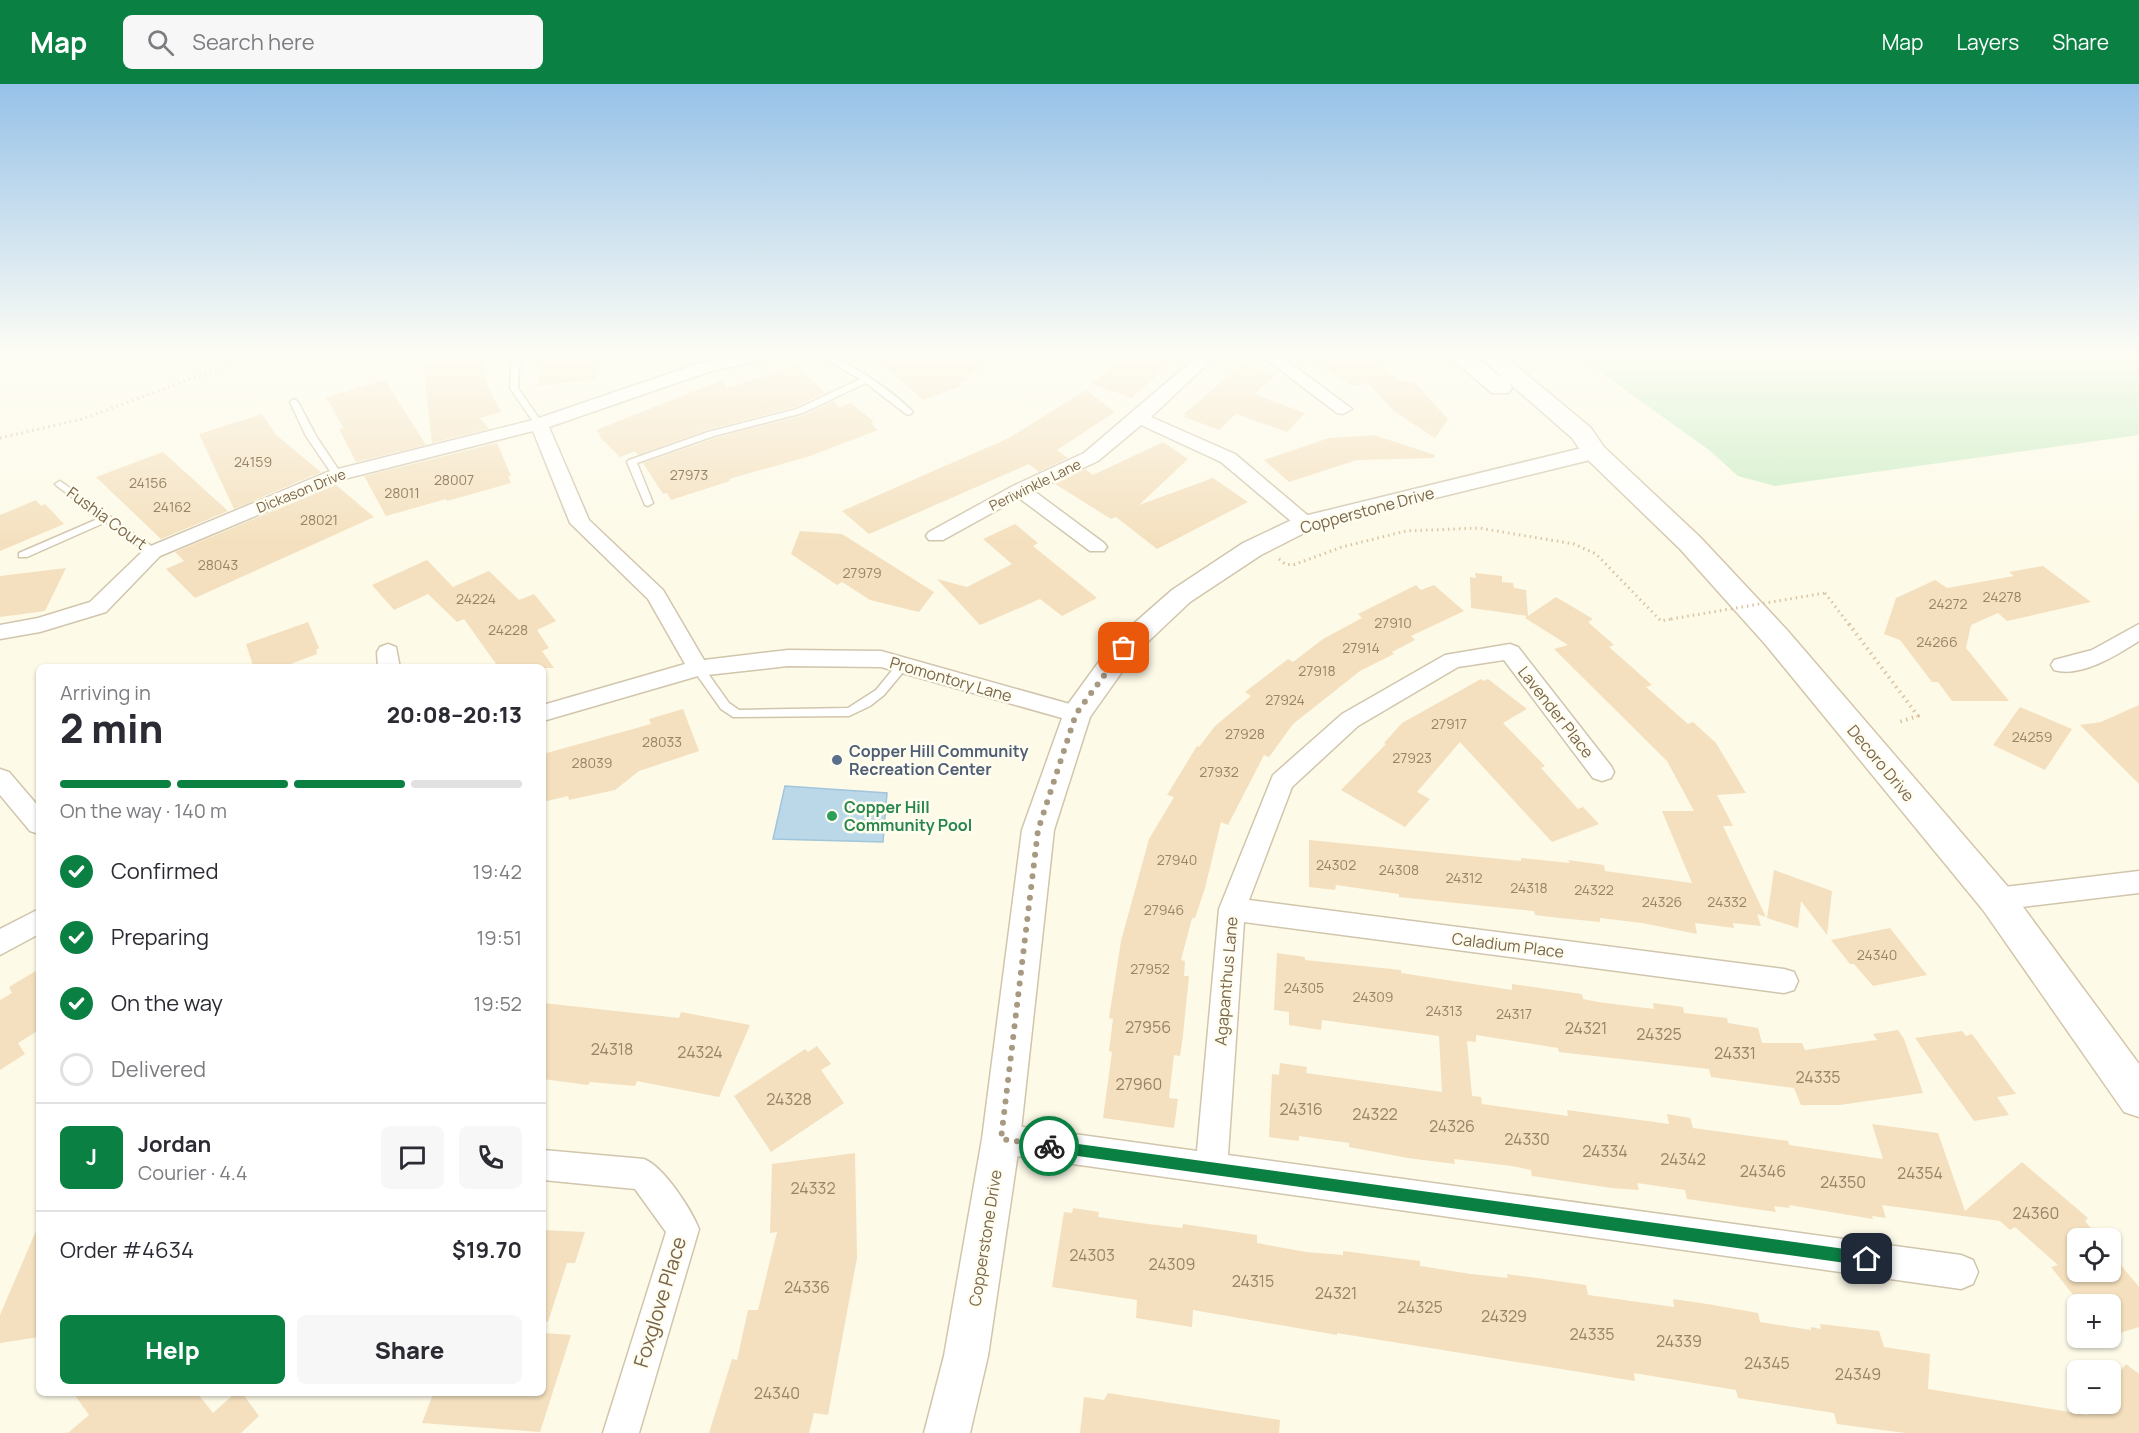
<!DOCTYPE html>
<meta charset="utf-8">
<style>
:root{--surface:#fff;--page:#f7f7f7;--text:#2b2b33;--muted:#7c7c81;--line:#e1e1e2;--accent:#0b8043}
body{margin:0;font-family:Manrope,sans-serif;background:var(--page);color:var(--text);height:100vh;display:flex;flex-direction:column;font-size:22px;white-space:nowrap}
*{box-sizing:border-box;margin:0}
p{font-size:20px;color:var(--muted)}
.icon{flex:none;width:33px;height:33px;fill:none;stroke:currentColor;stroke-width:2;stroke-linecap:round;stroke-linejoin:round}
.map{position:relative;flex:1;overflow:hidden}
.sheet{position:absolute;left:36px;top:580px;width:510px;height:732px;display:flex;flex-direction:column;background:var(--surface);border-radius:9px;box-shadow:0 2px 4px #0004}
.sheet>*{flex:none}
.buttons{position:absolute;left:2067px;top:1144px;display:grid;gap:12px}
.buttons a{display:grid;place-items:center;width:54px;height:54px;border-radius:9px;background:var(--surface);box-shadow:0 2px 4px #0004;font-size:30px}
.pin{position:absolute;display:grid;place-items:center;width:51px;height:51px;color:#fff;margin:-26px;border-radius:12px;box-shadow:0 3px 9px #0006}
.courier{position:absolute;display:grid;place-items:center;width:60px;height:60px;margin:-30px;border:4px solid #0b8043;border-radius:50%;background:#fff;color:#222;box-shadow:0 2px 8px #0007}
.headline em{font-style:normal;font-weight:800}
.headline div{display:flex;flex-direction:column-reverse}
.headline{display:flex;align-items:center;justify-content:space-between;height:102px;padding:0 24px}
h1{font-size:39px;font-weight:800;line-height:45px}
.bar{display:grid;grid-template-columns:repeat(4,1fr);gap:9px 6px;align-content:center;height:72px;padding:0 24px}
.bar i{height:8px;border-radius:4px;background:var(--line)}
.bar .selected{background:var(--accent)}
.bar p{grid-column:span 4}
.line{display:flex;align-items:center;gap:15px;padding:0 24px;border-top:2px solid var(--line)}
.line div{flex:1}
.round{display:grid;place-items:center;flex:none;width:63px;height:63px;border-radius:9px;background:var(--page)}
ol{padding:0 24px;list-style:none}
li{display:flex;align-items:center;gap:18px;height:66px}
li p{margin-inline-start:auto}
li .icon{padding:6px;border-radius:50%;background:var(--accent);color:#fff;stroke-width:4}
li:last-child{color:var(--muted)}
li i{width:33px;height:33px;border:3px solid var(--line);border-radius:50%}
.cta{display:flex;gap:12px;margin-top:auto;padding:12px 24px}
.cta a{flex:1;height:69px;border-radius:9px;background:var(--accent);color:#fff;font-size:24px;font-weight:800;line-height:69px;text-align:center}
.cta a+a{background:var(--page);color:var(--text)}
header{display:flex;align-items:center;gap:36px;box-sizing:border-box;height:84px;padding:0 30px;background:var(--accent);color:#fff}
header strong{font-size:28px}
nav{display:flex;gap:33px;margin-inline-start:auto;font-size:21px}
.search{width:420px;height:54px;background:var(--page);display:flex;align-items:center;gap:15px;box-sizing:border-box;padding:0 21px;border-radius:9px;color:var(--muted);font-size:22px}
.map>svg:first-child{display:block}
.green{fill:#ccedc5}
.water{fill:#bbd8e9;stroke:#a1c5db;stroke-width:1.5}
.building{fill:#f4e0be}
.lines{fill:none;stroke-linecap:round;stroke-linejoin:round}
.service-casing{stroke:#d1c5ac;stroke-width:3}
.minor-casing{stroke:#d1c5ac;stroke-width:3}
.tertiary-casing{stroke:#d1c5ac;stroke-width:3}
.secondary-casing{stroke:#d4c6aa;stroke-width:3}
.path-far1{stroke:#dac4a1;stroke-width:3;stroke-dasharray:1.5 4;stroke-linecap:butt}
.path{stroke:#dac4a1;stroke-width:4;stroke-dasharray:1.5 4.5;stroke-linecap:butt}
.service{fill:#fff;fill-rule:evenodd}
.minor{fill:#fff;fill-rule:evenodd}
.tertiary{fill:#fff;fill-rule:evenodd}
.secondary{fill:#fff;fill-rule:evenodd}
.path-bridge{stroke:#dac4a1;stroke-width:3;stroke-dasharray:1.5 4;stroke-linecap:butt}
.route{fill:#0b8043}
.done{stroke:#a89a81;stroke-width:6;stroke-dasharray:0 10.8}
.service-dot{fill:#5c6f8a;stroke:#fffdf0;stroke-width:2}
.leisure-dot{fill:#2e9e5b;stroke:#fffdf0;stroke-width:2}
.labels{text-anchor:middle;stroke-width:5;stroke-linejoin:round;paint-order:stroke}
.number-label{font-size:14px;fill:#988467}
.far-street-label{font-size:14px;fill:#7a664a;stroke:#fffdf0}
.street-label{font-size:16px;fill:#7a664a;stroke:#fffdf0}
.service-label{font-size:16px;font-weight:bold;fill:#4e5e75;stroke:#fffdf0;text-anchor:start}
.leisure-label{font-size:16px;font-weight:bold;fill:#27864d;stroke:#fffdf0;text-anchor:start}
.near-number-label{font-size:16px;fill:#988467}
.near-street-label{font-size:20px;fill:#7a664a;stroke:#fffdf0}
</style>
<header>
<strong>Map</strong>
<div class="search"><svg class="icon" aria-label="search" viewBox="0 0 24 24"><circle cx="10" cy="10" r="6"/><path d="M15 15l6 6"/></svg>Search here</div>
<nav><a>Map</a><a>Layers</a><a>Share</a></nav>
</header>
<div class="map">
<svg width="2139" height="1349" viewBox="0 0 2139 1349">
<rect width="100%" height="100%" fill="#fdfae8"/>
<path class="green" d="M1575,270h564v81l-364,51 -37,-10 -29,-26z"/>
<path class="water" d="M785,702l102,7 -4,49 -110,-3z"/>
<path class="building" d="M481,270l6,30 14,28 -21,6 9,11 -57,14 -9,-78z
M560,270h40l-4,25 -58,7 6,-31z
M870,270h132l-37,23 4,3 -10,4 3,2 -39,14z
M1136,270h44l-48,44 -40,-14 33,-27 5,1z
M1302,270h56l45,28 10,-1 35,38 -13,19 -40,-26 -27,-29 -15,3z
M1242,280l33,11 -20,19 50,19 -18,19 -51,-18 -17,16 -35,-13 2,-2 -2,-1z
M796,281l29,28 -29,14 -89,23 -69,25 -3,-4 -15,6 -21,-21 2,-1 -5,-5 126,-50 5,8z
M385,296l41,65 -70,17 -17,-33 4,-1 -17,-31z
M1086,306l29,22 -58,38 11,8 -29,14 -10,-8 -160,70 -27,-23 167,-73z
M833,317l6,6 12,-4 23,19 -3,1 7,7 -68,26 -81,23 1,2 -59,19 -4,-7 -4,1 -20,-31 72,-25 89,-23z
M262,330l14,21 45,37 -87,37 -35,-75z
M1374,351l61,20 -1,3 -77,2 -68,22 -25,-22 65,-22z
M1163,358l25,17 -49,46 74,-27 35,24 -91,47 -41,-32 -5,2 -56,-35 30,-15 8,6z
M497,359l14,33h-3l3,7 -64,18 -1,-2 -60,17 -22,-40z
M163,368l65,59 -67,28 -65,-62z
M336,401l38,32 -179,81 -29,-29 18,-8 -9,-9z
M36,416l5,6 4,-2 19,20 -64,27v-36z
M1015,440l23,19 -5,3 64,52 -35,18 -22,-17 -60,26 -43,-46 30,8 45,-23 -29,-25z
M800,447l42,3 92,58 -15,20 -49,-12 -28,-18 -5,3 -46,-31z
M427,476l26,27 36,-16 30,29 15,-6 22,27 -19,9 12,18 -7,3 12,17h-55l-35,-49 -7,3 -29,-28 -34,16 -22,-25z
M2043,482l48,36 -84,19 -9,-8 -27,12 -5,23 43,53h-57l-14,-19h-6l-32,-42 -16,-6 12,-36 39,-18 12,8 67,-12 -5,-4z
M66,484l-21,43 -45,6v-41z
M1475,489l27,3v6l11,1 1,5 12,2 2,26 28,-19 37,22 -5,3 26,23 -5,2 43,38 -6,2 42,37 5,-2 23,21 30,50 -29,2 16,31h-10l43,91 -9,-3 4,12 -28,-3 1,5 -39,-5 2,11 -55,-11 -42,-5v4l-40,-4 -25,-3 -1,-4 -135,-14v-3l-63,-9 -1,5 -26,-3v-47l212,21v-3l49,5 -2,-3 36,5 1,6 87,12 -30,-72h32l-27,-50 -113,-112 14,-4 -43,-27 2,-2 -56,-8 -1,-31 6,1z
M1416,501l5,5 13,-5 30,26 -53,25 4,4 -23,12 2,2 -34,17 -67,53 -24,33 -5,-2 -36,70 -7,-3 -16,66 -10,30h-3l-11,42 4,1 -1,15h5l-6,59 -3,21 -6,-1 -5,43 9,1 -4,29 -71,-10 9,-66 -3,-1 4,-32 -4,-1 12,-77 28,-102 25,-42 -7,-2 30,-49 2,1 16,-21 36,-30 -6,-4 43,-33 5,3 30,-23 39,-21 -4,-4z
M308,538l11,26 -3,2 1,4 -37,14h-26l-8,-24z
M1481,595l3,2 4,-2 39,30 -24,14 42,43 -4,2 37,41 5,-2 16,17 -47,18 -92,-100 -43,50 13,7 -25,28 -64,-37 45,-46 -2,-1 18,-20z
M2139,621v79l-59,-59 21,-3z
M2020,623l52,22 -27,41 -52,-25z
M683,625l16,42 -60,20 -24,19 -46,10 -1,-4 -25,6v-48l108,-30 -2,-5z
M1774,786l58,21 -5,44 -26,-34 -3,27 -31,-10z
M1890,844l37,47 -54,11 -19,-22h-4l-19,-24z
M1277,869l28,4v3l96,10v3l111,17v-6l70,10 1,5 15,3 56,7 -1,-6 30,4 1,6 43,5 1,5 30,5 4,15h40l3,7 72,-10 -4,-6 25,-4 6,9 19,54 -83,12h-39l-7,-17 -83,-11 -2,-8 -150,-17 -1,-4 -82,-13v7l-9,-1 5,55 9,1 1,7 86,12 -1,-6 102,14 -2,-10 23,4 3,10 95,13 1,4 94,14 -11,-35 66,9 27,78 57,-49 66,56 -3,3 15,18h-22v33h32v-20l29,35v40l-29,9v-31h-32v7l-7,-9 7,-2 -27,-34 7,-2 -43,-38 -5,3 -10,-9 -118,-16 4,13 -14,-2 1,3 -84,-14 1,3 -16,-2 2,6 -89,-13 -2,-9 -48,-7 2,7 -28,-2 -79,-12 -1,-6 -19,-4 -58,-7 1,5 -47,-6 -59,-11v-4l-50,-7v5l-30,-4 3,-63 7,1 1,-12 27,4 -1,6 136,19 -3,-56 -117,-16 -1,10 -32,-5v-13l-15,-2z
M39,885v61l-21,13 7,11 -25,16v-70l12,-7 -3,-6z
M543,919l136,15 2,-6 69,13 -31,72 -82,-16 -2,5 -45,-4 -2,3 -45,-6z
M1962,947l4,5 6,-2 44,60 -19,3 12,18 -35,6 -59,-83z
M817,962l14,18 -10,6 23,33 -73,49 -37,-56 71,-47 3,3z
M855,1069l2,105 -29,157 -14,-2 -5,20h-100l23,-74 5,1 11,-50h10l19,-78 -7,1 2,-69z
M1073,1124l26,4 -1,5 50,7 34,4 1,-4 74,11v8l49,9 37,3v-4l77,10v5l51,8 37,4 -1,-4 79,11 2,10 86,12 -1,-8 34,5 51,9 2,9 51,8v-3l10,2 -1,-5 59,7 5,16 46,7 -2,35 160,26 9,-11h13v-19l16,-21 13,10v59h-234l-68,-9 -3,-11 -96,-15 -2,-8 -102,-17 1,8 -298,-48v2l-144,-25 -1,17 -56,-9 1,-18 -85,-13 12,-75 8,1z
M39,1140v113l-39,6v-28z
M543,1146l42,2 -10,31h-8l-19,59 -5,-1z
M543,1249l28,2 -31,97 -118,-9 11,-29h110z
M1108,1309l172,27 -1,13h-199l4,-36 20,3z
M74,1310h124l15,19 21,-19h9l16,22 -18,17h-173l21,-18z"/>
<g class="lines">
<g class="service-casing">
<path id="service" d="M512,270h8l-2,34 25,36 -1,2h-6l-26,-38z
M816,270c24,-1 80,40 97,58l-4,3 -3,-1 -40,-31 -63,30 -89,23 -77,27 16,40 -5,3 -3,-1 -18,-43 2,-2 79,-28 89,-23 63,-30z
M294,315l4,3 18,34 26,39 -2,2h-6l-28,-41 -16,-34z
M60,397l97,69v4h-8l-43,-32 -79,35h-8v-4l81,-35 -43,-32 -2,-2z
M903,577l6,4 -25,30 -14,11 -21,10 -116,1 -12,-8 -29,-41 2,-3h8l27,38 10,7 109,-2 28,-18 23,-28z"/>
</g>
<g class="minor-casing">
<path id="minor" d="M743,270h29l-2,4 -62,14 -159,55 40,93 74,70 41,70 84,-10 93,1 203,57 4,6 -4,6 -8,2 -195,-55 -93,-1 -90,10 -155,45v-16l142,-41 -37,-65 -78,-76 -37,-92 -189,48 -184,77 -54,56 -66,20 -40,7v-14l38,-7 52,-16 56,-54 184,-77 203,-51 164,-56z
M1200,270h18l-67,63 84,37 77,65 3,4 -3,4h-14l-77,-65 -80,-37 -43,36 -64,30 70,52 3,4 -3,4h-14l-71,-53 -76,42h-14l-3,-4 3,-4 84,-46 71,-33z
M1259,270h19l74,55 -9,5 -6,-1z
M2139,540v17c-22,14 -58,37 -85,29l-3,-5 3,-5 38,-10z
M388,560l8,3 4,21h-22l-1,-16 3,-5z
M1510,560l8,3 93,119 3,6 -3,6 -9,3 -9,-3 -89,-118 -46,7 -100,59 -66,61 -43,113 535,69 10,3 4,9 -4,9 -10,3 -540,-71 -16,233 733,100 12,5 5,12 -5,12 -12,5 -960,-135 -11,-5 -4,-10 4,-10 11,-5 196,27 22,-242 54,-134 69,-61 103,-59z
M0,685l9,3 30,35v27l-9,-3 -30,-36z
M2139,787v22l-143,17 -9,-3 -4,-8 4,-8 9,-3z
M39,825v25l-39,21v-26z
M543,1066l101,9c20,8 47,50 55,70l-60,204h-36l63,-201 -31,-43 -92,-9z"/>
</g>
<g class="tertiary-casing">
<path id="tertiary" d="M1594,361l8,2 4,5 -4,5 -288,71 -53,27 -71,47 -56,53 -44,62 -36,113 -34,309 -32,217 -18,77h-46l20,-77 38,-217 40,-309 44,-123 48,-66 58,-51 71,-47 53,-25z"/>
</g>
<g class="secondary-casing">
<path id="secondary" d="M1446,270h25l36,27 -30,-27h25l89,74 13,19 96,90 87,93 222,258 130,176v53l-15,-5 -141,-202 -218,-266 -85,-95 -95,-92 -13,-19 -63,-55 3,5 -4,5h-16z"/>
</g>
<path class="path-far1" d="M0,354l82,-19 177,-65
M1279,475l6,5 8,1 49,-18 64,-16 73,-3 95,16 22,10 65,67 10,-2
M1825,509l25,33"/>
<path class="path" d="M1849,540l69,92 -19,6"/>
<use href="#service" class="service"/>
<use href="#minor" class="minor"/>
<use href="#tertiary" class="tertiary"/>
<use href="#secondary" class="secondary"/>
<path class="path-bridge" d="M1671,535l154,-26"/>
</g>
<linearGradient id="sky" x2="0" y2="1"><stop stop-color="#96c2e8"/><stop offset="0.59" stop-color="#fefdf5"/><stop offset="1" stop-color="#fefdf5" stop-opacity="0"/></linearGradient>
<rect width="2139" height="459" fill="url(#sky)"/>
<path class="route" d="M1049,1056l818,112 7,7 -7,7 -818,-114 -7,-6z"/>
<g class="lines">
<path class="done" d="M1049,1062l-48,-7 37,-309 38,-116 48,-66"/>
</g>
<circle class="service-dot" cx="837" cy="676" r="6"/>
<circle class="leisure-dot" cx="832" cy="732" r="6"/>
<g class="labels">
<g class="number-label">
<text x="253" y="383">24159</text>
<text x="689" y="396">27973</text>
<text x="454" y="401">28007</text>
<text x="148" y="404">24156</text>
<text x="402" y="414">28011</text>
<text x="172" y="428">24162</text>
<text x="319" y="441">28021</text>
<text x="218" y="486">28043</text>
<text x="862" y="494">27979</text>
<text x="2002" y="518">24278</text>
<text x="476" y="520">24224</text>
<text x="1948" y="525">24272</text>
<text x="1393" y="544">27910</text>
<text x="508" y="551">24228</text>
<text x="1937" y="563">24266</text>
<text x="1361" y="569">27914</text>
<text x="1317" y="592">27918</text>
<text x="1285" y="621">27924</text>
<text x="1449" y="645">27917</text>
<text x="1245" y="655">27928</text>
<text x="2032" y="658">24259</text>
<text x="662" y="663">28033</text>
<text x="1412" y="679">27923</text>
<text x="592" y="684">28039</text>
<text x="1219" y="693">27932</text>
<text x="1177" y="781">27940</text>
<text x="1336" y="786">24302</text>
<text x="1399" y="791">24308</text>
<text x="1464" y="799">24312</text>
<text x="1529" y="809">24318</text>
<text x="1594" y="811">24322</text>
<text x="1662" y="823">24326</text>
<text x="1727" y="823">24332</text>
<text x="1164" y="831">27946</text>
<text x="1877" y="876">24340</text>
<text x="1150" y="890">27952</text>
<text x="1304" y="909">24305</text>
<text x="1373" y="918">24309</text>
<text x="1444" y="932">24313</text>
<text x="1514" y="935">24317</text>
</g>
<g class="far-street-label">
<text transform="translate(1035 401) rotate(-26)" y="5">Periwinkle Lane</text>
<text transform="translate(301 407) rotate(-22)" y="5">Dickason Drive</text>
</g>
<g class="street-label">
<text transform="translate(1367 426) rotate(-15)" y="6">Copperstone Drive</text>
<text transform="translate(107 434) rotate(36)" y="6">Fushia Court</text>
<text transform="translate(951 595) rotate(16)" y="6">Promontory Lane</text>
<text transform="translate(1556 628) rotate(52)" y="6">Lavender Place</text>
<text transform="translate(1881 679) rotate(50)" y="6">Decoro Drive</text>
<text transform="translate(1508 861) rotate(7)" y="6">Caladium Place</text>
<text transform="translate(1226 897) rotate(-85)" y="6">Agapanthus Lane</text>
<text transform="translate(985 1154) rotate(-81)" y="6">Copperstone Drive</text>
</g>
<g class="service-label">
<text x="849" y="673">Copper Hill Community<tspan x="849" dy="18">Recreation Center</tspan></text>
</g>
<g class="leisure-label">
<text x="844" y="729">Copper Hill<tspan x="844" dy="18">Community Pool</tspan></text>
</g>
<g class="near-number-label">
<text x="1148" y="949">27956</text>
<text x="1586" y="950">24321</text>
<text x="1659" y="956">24325</text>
<text x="612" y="971">24318</text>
<text x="700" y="974">24324</text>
<text x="1735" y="975">24331</text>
<text x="1818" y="999">24335</text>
<text x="1139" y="1006">27960</text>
<text x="789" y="1021">24328</text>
<text x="1301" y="1031">24316</text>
<text x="1375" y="1036">24322</text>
<text x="1452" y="1048">24326</text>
<text x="1527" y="1061">24330</text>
<text x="1605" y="1073">24334</text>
<text x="1683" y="1081">24342</text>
<text x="1763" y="1093">24346</text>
<text x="1920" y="1095">24354</text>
<text x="1843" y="1104">24350</text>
<text x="813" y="1110">24332</text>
<text x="2036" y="1135">24360</text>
<text x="1092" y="1177">24303</text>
<text x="1172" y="1186">24309</text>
<text x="1253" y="1203">24315</text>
<text x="807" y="1209">24336</text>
<text x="1336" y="1215">24321</text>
<text x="1420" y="1229">24325</text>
<text x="1504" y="1238">24329</text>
<text x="1592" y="1256">24335</text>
<text x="1679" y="1263">24339</text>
<text x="1767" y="1285">24345</text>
<text x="1858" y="1296">24349</text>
<text x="777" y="1315">24340</text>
</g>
<g class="near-street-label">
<text transform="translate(660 1218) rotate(-73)" y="7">Foxglove Place</text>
</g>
</g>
</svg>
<div class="buttons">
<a><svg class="icon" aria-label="locate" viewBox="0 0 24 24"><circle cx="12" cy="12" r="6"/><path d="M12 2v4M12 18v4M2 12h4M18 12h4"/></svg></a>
<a>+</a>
<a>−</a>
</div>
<div class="pin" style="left:1124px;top:564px;background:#ea580c"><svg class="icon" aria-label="bag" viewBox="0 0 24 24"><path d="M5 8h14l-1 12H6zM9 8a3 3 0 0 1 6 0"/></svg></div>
<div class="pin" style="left:1867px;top:1175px;background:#1f2937"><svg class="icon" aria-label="home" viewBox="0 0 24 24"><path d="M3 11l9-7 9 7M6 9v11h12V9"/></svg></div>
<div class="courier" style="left:1049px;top:1062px"><svg class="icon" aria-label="bike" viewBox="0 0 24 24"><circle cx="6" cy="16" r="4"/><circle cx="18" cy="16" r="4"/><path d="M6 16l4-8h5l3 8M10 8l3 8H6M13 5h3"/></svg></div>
<section class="sheet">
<div class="headline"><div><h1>2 min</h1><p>Arriving in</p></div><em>20:08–20:13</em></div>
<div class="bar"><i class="selected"></i><i class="selected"></i><i class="selected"></i><i></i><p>On the way · 140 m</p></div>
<ol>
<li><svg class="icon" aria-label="check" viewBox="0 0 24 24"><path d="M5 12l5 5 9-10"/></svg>Confirmed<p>19:42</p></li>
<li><svg class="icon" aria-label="check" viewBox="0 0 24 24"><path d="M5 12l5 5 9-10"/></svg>Preparing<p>19:51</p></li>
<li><svg class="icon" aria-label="check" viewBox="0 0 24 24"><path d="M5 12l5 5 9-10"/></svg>On the way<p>19:52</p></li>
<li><i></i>Delivered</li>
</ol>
<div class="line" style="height:108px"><b class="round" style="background:var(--accent);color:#fff">J</b><div><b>Jordan</b><p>Courier · 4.4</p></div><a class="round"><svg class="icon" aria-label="chat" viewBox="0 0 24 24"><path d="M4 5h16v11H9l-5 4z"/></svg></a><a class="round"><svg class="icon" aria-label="phone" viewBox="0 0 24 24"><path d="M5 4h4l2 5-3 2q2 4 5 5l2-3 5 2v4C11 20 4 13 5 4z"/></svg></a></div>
<div class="line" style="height:78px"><div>Order #4634</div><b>$19.70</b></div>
<div class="cta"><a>Help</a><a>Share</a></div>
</section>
</div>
